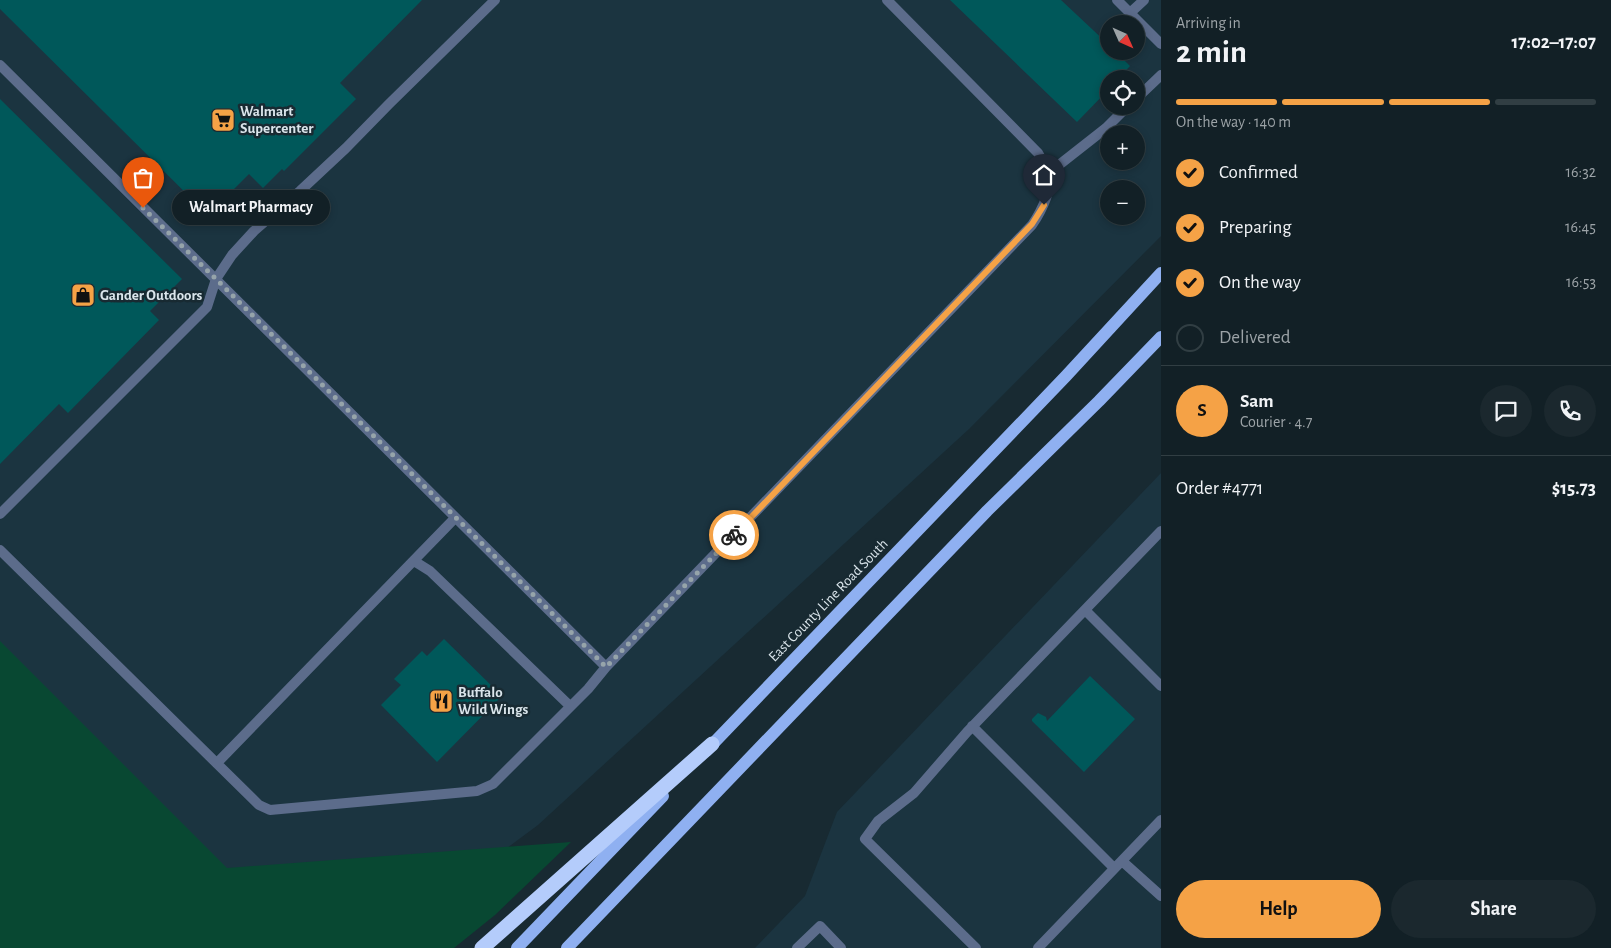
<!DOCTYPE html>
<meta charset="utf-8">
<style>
:root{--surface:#122026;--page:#1b282e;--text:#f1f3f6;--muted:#9ca3a7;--line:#313e43;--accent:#f5a246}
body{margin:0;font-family:"Alegreya Sans",sans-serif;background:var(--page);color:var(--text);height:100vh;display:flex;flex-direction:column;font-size:19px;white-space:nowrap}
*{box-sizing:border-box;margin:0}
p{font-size:16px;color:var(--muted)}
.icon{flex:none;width:28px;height:28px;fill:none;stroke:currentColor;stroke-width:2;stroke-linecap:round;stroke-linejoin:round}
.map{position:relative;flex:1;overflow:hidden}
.side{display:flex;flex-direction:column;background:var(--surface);width:450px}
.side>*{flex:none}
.needle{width:32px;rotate:135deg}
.fabs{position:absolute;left:1100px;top:15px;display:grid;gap:10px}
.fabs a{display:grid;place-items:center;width:45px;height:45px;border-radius:50%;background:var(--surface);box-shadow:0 2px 8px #0003,0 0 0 1px var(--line);font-size:25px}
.pin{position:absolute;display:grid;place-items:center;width:42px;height:42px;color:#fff;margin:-51px -21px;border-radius:50% 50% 50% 0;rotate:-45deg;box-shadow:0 0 5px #0007}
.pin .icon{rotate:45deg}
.courier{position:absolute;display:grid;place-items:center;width:50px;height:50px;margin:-25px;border:4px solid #f5a246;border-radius:50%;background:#fff;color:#222;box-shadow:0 1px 6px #0007}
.bubble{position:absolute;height:35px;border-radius:18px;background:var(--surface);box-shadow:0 2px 8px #0003,0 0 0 1px var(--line);font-size:16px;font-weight:600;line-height:35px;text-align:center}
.summary em{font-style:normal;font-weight:600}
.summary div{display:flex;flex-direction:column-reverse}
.summary{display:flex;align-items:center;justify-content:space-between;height:85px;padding:0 15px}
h1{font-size:32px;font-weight:600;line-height:38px}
.bar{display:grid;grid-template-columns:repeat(4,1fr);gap:8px 5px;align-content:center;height:60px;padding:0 15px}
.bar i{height:6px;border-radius:4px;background:var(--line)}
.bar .on{background:var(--accent)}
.bar p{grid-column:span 4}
.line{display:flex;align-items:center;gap:12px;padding:0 15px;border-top:1px solid var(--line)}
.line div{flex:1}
.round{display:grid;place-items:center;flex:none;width:52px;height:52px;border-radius:26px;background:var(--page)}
ol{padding:0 15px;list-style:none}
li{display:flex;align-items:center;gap:15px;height:55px}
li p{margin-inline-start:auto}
li .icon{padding:5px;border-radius:50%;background:var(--accent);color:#111;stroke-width:4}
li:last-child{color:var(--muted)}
li i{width:28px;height:28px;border:2px solid var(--line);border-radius:50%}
.cta{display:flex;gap:10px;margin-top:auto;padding:10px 15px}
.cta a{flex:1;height:58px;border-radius:30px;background:var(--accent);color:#111;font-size:20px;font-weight:600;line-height:58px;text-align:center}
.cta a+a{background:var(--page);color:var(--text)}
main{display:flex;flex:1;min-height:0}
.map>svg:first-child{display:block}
.built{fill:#1b3440;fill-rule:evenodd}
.green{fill:#084832}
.building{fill:#00585a}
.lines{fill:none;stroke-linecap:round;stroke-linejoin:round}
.service{stroke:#5c6c8b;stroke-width:10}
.primary{stroke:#8fb0f1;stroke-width:12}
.motorway{stroke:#b4ccfb;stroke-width:15}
.done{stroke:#96a4aa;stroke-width:5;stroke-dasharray:0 9}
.route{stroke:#f5a246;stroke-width:6}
.labels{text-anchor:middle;stroke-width:5;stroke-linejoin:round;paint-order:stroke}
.poi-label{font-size:15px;font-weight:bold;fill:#dae5eb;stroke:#182a32;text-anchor:start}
.street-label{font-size:15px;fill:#dae5eb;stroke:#182a32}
</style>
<main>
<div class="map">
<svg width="1161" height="948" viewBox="0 0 1161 948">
<rect width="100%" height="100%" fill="#182a32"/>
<path class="built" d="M0,0h1161v236l-192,193 -431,396 -145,108 -393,15zM1109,24h27v27h-27zM1109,79h27v27h-27zM1109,134h27v27h-27zM1109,189h27v27h-27z
M1161,473v475h-406l50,-52 32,-84z"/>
<path class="green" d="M0,641l227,227 344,-26 -76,73 -41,33h-454z"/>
<path class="building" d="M0,0h422l-82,83 16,16 -72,72 -2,-2 -19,19 -14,-14 -41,41 -208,-206z
M950,0h111l48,45v6h6l15,15 -12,13h-9v10l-32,33z
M0,99l182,180 -32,32 9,9 -91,93 -9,-9 -59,60z
M444,639l58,57 -65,66 -56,-57 20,-20 -7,-6 28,-28 5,5z
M1090,676l45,43 -51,53 -52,-51v-2l6,-6 8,4 1,4z"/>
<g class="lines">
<path class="service" d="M1117,0l44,44
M1130,13l14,-13
M0,65l606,602 426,-442c9,-13 23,-40 16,-55 -2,-6 -7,-11 -10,-17l-151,-153
M1136,99l25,-24
M1050,172l56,-44 22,-22
M0,514l207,-207 9,-28 16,-24 22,-24 46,-40 46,-43 43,-44 106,-104
M0,550l259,255 11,5 207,-19 16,-7 95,-95 18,-22
M414,561l16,10 140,135
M1085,610l76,76
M972,726l142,142
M217,763l238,-245
M1122,861l39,35
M797,948l23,-22 21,22
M976,948l-111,-109 13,-18 36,-28 53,-61 194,-201
M1038,948l123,-128"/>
<path class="primary" d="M706,751l360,-375 95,-103
M517,948l146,-152
M567,948l420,-437 112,-110 62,-64"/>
<path class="motorway" d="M482,948l230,-204"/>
</g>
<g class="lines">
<path class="done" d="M143,208l73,71 390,388 128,-132"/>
<path class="route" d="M734,535l298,-311 12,-19"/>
</g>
<defs>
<g id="supermarket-square" transform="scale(1.25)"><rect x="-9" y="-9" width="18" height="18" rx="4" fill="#f5a246" stroke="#182a32"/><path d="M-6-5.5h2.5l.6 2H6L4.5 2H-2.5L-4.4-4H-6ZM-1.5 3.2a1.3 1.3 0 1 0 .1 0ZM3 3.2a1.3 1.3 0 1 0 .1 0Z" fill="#111"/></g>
<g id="shop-square" transform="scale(1.25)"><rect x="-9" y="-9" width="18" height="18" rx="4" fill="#f5a246" stroke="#182a32"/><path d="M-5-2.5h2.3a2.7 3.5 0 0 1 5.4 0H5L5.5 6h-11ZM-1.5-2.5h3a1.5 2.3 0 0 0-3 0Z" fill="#111"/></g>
<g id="restaurant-square" transform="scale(1.25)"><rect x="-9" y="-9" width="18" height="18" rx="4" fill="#f5a246" stroke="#182a32"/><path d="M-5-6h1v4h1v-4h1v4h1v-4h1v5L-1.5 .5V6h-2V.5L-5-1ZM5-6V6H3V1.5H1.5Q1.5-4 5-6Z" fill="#111"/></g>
</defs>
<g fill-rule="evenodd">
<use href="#supermarket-square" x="223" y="120"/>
<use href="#shop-square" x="83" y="295"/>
<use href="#restaurant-square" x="441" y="701"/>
</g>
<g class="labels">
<g class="poi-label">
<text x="240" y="116">Walmart<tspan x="240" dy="17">Supercenter</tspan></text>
<text x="100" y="300">Gander Outdoors</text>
<text x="458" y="697">Buffalo<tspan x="458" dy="17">Wild Wings</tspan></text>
</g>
<g class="street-label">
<text transform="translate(828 600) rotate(-46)" y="5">East County Line Road South</text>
</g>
</g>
</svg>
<div class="fabs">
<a><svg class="needle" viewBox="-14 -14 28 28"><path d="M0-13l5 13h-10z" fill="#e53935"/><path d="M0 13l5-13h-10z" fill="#9ca3a7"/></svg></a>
<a><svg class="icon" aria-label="locate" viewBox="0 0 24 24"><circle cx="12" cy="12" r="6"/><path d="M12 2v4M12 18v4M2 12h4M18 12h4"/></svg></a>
<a>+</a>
<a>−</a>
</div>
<div class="pin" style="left:143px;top:208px;background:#ea580c"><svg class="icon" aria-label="bag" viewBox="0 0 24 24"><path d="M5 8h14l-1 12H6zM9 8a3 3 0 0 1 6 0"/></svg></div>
<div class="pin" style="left:1044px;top:205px;background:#1f2937"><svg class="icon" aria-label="home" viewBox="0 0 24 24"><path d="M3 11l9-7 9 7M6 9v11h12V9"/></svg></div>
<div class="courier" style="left:734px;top:535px"><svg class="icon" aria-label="bike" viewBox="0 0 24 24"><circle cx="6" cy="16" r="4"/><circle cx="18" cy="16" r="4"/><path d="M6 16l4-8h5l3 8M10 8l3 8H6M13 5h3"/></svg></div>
<div class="bubble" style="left:172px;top:190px;width:158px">Walmart Pharmacy</div>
</div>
<section class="side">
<div class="summary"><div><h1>2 min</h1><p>Arriving in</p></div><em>17:02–17:07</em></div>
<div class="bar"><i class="on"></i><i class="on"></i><i class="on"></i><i></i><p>On the way · 140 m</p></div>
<ol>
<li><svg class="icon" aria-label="check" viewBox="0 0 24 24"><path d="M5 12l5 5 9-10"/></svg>Confirmed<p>16:32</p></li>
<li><svg class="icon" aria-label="check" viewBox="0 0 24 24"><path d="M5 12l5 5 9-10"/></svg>Preparing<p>16:45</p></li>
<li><svg class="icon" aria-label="check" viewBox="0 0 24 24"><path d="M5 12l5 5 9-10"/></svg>On the way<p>16:53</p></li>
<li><i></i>Delivered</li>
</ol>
<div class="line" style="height:90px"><b class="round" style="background:var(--accent);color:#111">S</b><div><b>Sam</b><p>Courier · 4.7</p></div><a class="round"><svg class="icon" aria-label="chat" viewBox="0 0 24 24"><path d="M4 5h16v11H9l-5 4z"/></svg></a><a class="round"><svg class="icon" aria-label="phone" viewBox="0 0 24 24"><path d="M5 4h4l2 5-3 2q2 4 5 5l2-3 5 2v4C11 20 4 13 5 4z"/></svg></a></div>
<div class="line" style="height:65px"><div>Order #4771</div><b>$15.73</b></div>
<div class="cta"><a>Help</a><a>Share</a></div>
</section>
</main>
